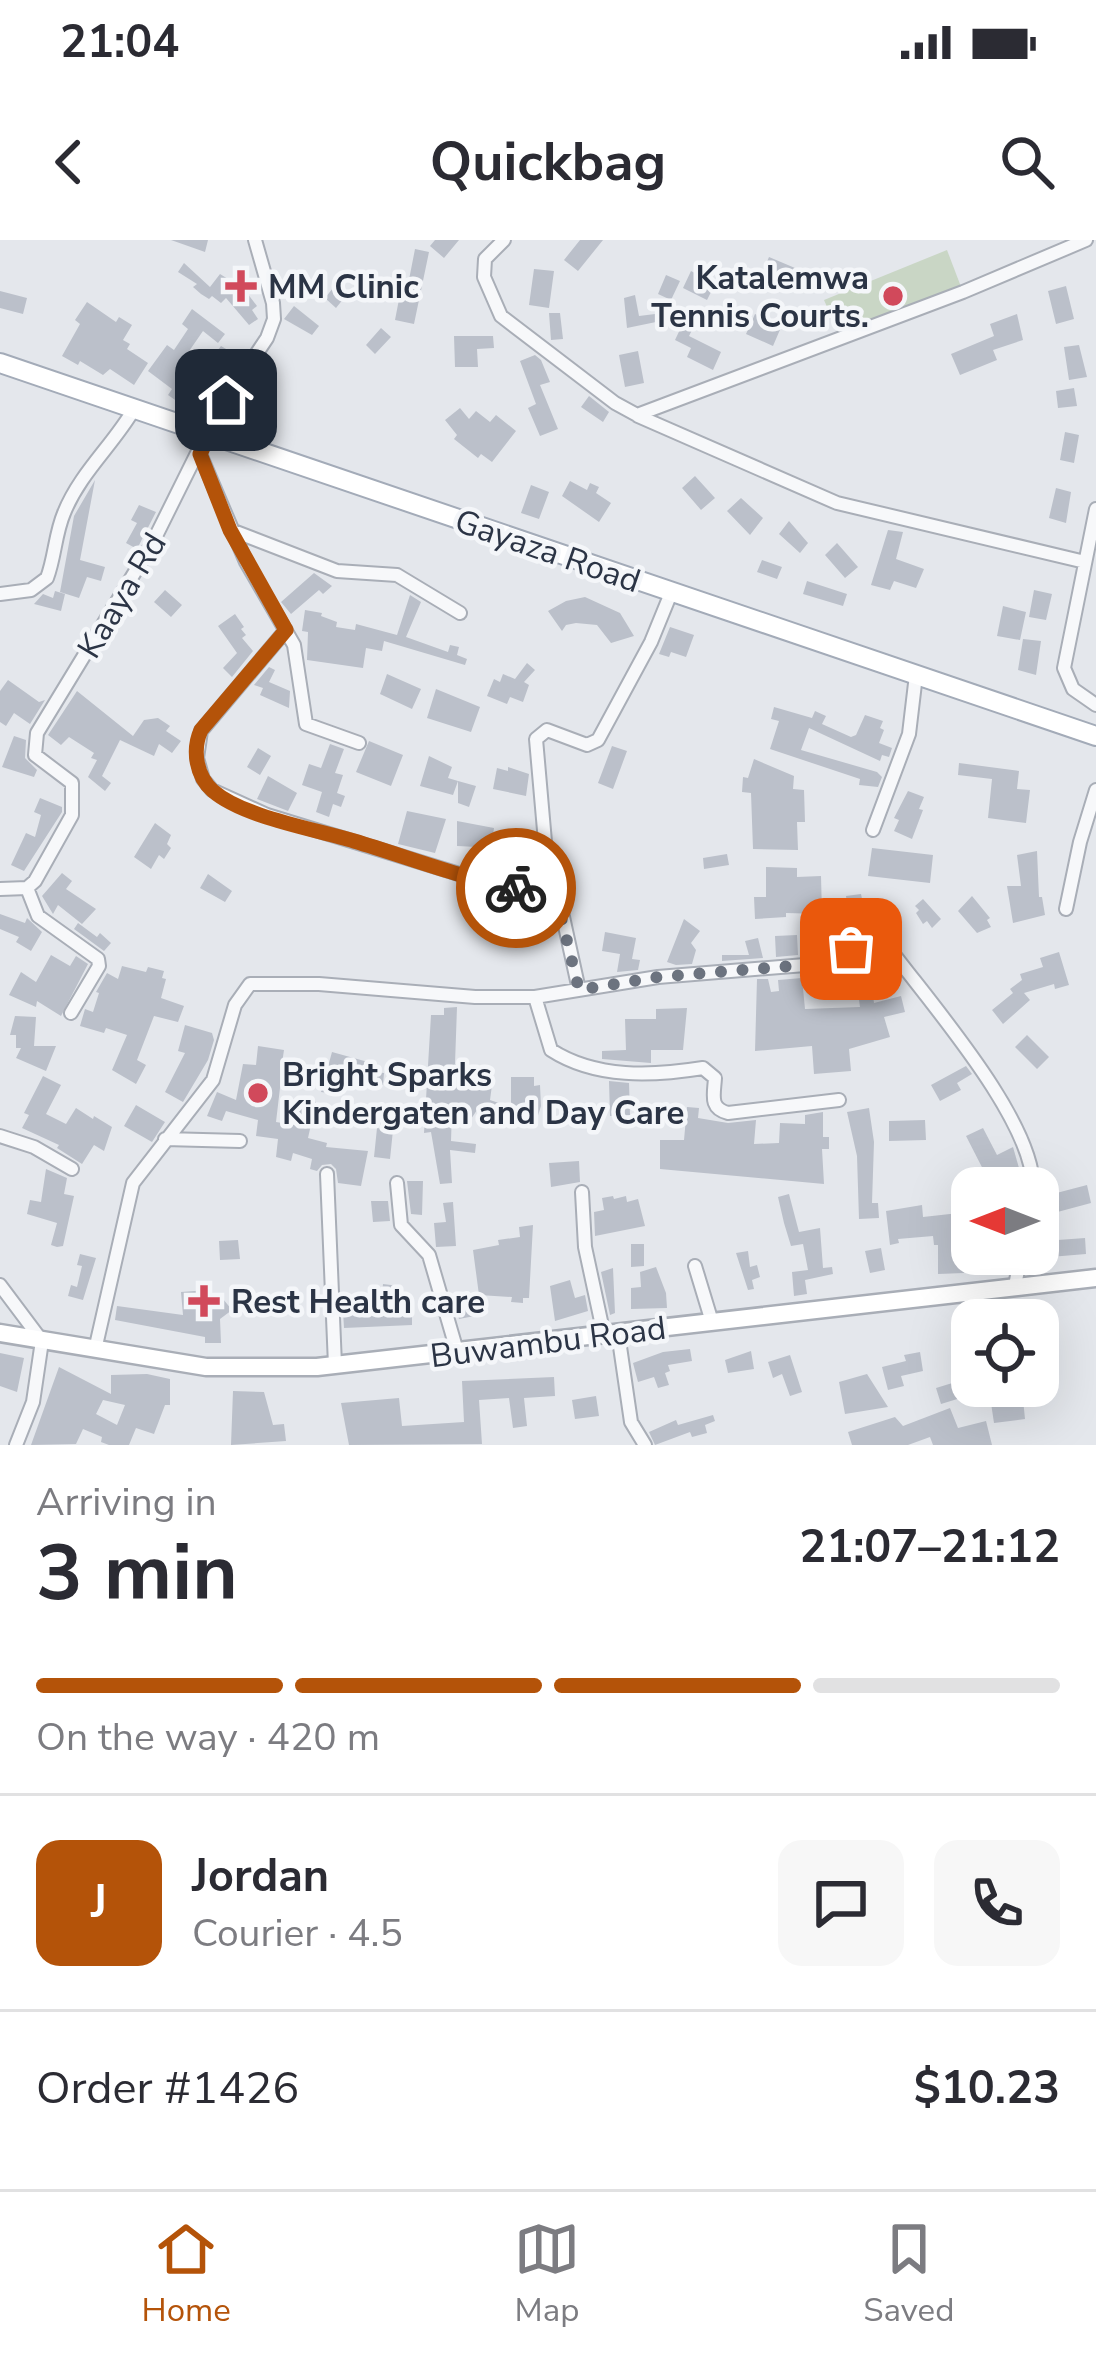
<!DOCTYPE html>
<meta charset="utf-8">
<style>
:root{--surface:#fff;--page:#f7f7f7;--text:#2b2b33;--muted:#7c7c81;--line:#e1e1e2;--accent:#b45309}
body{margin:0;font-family:"Nunito Sans",sans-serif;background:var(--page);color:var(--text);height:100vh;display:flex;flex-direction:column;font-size:45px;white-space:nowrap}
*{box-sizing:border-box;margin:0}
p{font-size:39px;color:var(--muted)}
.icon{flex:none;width:66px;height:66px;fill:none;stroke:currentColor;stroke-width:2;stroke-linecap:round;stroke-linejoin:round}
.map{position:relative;height:1205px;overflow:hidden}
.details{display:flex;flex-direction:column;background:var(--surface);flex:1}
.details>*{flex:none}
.needle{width:78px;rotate:270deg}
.tools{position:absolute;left:951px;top:927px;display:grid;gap:24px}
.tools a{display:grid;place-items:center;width:108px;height:108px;border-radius:24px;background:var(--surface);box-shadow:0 12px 48px #0002;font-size:60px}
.pin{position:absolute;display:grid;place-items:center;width:102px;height:102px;color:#fff;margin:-51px;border-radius:24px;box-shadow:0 6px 18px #0006}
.courier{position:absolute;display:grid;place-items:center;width:120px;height:120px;margin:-60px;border:9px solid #b45309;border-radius:50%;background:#fff;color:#222;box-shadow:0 3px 15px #0007}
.overview em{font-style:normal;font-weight:700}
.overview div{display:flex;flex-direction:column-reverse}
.overview{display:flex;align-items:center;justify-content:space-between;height:204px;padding:0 36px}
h1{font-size:78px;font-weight:700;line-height:90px}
.bar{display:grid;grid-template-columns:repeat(4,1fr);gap:18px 12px;align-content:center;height:144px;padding:0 36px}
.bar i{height:15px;border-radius:9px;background:var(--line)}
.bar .current{background:var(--accent)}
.bar p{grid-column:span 4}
.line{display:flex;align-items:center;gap:30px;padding:0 36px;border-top:3px solid var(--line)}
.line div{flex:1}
.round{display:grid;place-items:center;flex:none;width:126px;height:126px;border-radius:24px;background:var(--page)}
.status{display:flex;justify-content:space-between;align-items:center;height:84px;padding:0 60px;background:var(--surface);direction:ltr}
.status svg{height:33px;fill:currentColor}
header{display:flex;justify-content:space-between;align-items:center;height:156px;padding:0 36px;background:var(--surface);font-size:54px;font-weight:700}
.tabs{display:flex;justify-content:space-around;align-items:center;height:168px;border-top:3px solid var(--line);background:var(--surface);font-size:33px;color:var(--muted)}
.tabs a{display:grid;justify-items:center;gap:6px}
.tabs .current{color:var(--accent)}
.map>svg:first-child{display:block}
.green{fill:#c9d6c5}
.building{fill:#bbc0ca;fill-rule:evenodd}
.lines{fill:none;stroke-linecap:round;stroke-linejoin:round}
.street-casing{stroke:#a9aeb7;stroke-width:16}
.secondary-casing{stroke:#a9aeb7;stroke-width:21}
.primary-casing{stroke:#a3abb8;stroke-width:22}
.street{stroke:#f7f8fa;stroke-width:12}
.secondary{stroke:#fff;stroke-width:16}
.primary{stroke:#fff;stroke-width:18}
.done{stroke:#6c737f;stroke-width:12;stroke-dasharray:0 21.6}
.route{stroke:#b45309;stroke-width:15}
.poi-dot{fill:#d1495b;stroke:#f4f6f9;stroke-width:4.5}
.labels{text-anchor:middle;stroke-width:9;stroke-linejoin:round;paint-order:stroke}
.poi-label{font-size:33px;font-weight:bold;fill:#2b3445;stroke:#f4f6f9;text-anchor:start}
.street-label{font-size:33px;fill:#2b3445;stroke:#f4f6f9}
</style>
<div class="status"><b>21:04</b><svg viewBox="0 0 49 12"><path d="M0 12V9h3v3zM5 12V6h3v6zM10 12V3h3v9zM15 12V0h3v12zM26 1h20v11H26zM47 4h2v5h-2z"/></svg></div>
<header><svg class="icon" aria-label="back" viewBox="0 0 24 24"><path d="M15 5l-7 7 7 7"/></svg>Quickbag<svg class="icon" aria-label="search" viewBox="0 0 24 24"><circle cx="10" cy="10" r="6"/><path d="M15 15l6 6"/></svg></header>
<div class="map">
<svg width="1096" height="1205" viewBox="0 0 1096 1205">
<rect width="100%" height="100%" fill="#e4e7ec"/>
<path class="green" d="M947,10l16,42 -123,45 -16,-37z"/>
<path class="building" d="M171,0h37l-3,12z
M435,0h24l-15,18 -14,-12z
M580,0h23l-25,31 -14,-11z
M415,9l14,3 -15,72 -19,-4 6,-31 6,1z
M769,17l26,11 -8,18 -26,-10z
M184,23l26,24 10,-13 24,15 13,17 -5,4 6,9 -9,6 -23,-27 -5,5 -9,-7 -3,3 -8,-5 -8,-7 4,-3 -19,-12z
M534,29l20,2 -5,37 -20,-3z
M691,31l24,13 -8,16 -24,-12z
M666,35l14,6 -9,19 -13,-6z
M337,43l11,10 -12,15 -11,-10z
M1066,46l8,33 -18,5 -8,-33z
M0,51l27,7 -4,16 -23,-6z
M635,55l4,21 16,-2 1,8 -29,6 -3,-30z
M87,62l29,20 3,-5 13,8 -9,15 7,4 -3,5 21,14 -14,22 -24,-16 -7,6 -23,-14 -2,4 -16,-9 18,-32 -5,-4z
M294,66l25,20 -7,9 -28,-16z
M192,69l33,25 -7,9 -15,-12 -18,26 17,13 19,-24 12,7 -17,30 -5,-4 -17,21 -10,-8 -6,10 -10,-7 4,-6 -24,-18 19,-26 7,5 14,-21 -6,-5z
M549,73h11l3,26 -12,1z
M755,74l27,11 -9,21 -27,-12z
M1017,74l6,26 -30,10 4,10 -37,15 -9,-21 43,-18 -4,-12z
M685,79l10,5 -6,12 32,16 -8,18 -26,-13 4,-9 -16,-8z
M381,88l10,9 -16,17 -9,-9z
M454,96h39l1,12 -17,1 1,18h-23z
M1079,105l8,32 -18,3 -5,-33z
M638,111l6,32 -19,4 -6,-32z
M535,115l6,5 9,22 -10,3 18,44 -18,7 -12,-28 8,-4 -16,-43z
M1074,148l3,18 -19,2 -2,-17z
M589,156l20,16 -6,10 -22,-15z
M460,168l9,11 7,-8 14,11 6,-7 20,16 -24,31 -11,-8 -3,4 -24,-19 3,-4 -12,-15z
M1065,192l14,3 -5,28 -14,-3z
M695,236l20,22 -14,12 -19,-22z
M95,240l-15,80 25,7 -4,14 -14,-4 -8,21 -19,-6 14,-76z
M570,241l17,9 3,-7 9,4 -3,6 15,10 -12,19 -37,-26z
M531,245l18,7 -10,27 -18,-6z
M1056,248l15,4 -5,31 -17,-5z
M741,258l22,20 -13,17 -23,-24z
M139,265l17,7 -19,37 -11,-6 11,-20 -6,-3z
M789,281l19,22 -8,10 -21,-19z
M888,290l15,2 -7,27 28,10 -8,19 -22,-7 -4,9 -19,-5z
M837,303l21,24 -13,11 -20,-23z
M762,320l20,7 -5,12 -20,-7z
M314,333l18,13 -9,8 -4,-4 -28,24 -10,-12z
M807,341l40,13 -4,12 -40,-12z
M165,350l17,15 -11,12 -17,-15z
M1034,350l18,4 -6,26 -17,-3z
M55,351l10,3 -4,17 -27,-7 9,-10 10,4z
M410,355l11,7 -15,35 42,15 2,-7 9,2 -2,8 10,4 -2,6 -81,-24 -2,10 -16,-3 -3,20 -56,-8 1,-28 -6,-1 3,-21 17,3 -1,3 16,6 -1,5 19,3 1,-6 41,11z
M585,357l35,16 14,23 -23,7 -14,-18 -21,-2 -10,2 -4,6 -14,-20 18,-10z
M1003,366l23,6 -6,28 -23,-4z
M235,374l9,13 -3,2 5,6 -4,3 11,13 -21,26 -9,-9 14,-15 -19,-27z
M670,387l24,8 -8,22 -15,-5 -2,5 -10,-3z
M1023,399l18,2 -5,34 -18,-5z
M527,423l8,7 -11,12 5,3 -6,17 -13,-5 -3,7 -20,-8 7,-17 6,3 3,-8 12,5z
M269,427l6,3 -6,12 21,9 -1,17 -29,-13 3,-7 -9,-3z
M387,434l34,15 -9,20 -32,-15z
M8,440l31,22 6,-2 -15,24 -16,-11 -8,13 -6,-4v-31z
M436,449l44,18 -9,25 -44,-14z
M77,451l56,45 11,-16 14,-2 12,8 -4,5 15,10 -9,12 -13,-9 -5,12 -34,-16 -18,36 9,7 -6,8 -17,-14 9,-17 -6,-2 3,-5 -25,-16 -8,8 -13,-10z
M774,467l38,11 3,-7 11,5 -4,8 29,13 5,-2 9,-20 18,6 -3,7 4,2 -5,13 13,5 -3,9 -7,-2 -2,6 -71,-33 -8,22 76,22 5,5 -4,10 -19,-2 1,-6 -90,-30 9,-28 -8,-2z
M14,496l12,4 -1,18 12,12 -3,7 -32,-10z
M369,501l34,14 -12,31 -35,-14z
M330,504l14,5 -9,24 8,2 -6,18 8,3 -4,11 -8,-3 -4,13 -13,-5 6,-20 -20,-7 7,-21 12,4z
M612,506l15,5 -14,38 -15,-6z
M258,508l13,8 -11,19 -13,-8z
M429,516l23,11 -4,11 10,3 -5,14 -33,-9z
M754,519l40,17 -1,13 11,1 1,32h-8l1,28 -45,-1 -2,-56 -9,-1 1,-15 5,1z
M959,523l60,8 -2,18 13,1 -4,33 -38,-5 4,-39 -34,-4z
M508,527l21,7 -3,22 -33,-7 4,-21 11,3z
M268,536l29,17 -9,18 -31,-12z
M458,541l18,5 -7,21 -11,-4z
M908,551l16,6 -5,12 4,1 -11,29 -18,-8 5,-11 -5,-2z
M40,558l22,9v5l-38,59 -13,-6 15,-32 9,4 6,-22 -7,-3z
M407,571l39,8 -11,34 -37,-9z
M457,581l37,7 -2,14 34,6 -6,29 -29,-6 1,-6 -16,-1 1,-17 -20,-1z
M155,583l16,12 -4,9 4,4 -7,11 -5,-4 -8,14 -17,-12z
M872,608l61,7 -3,28 -62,-7z
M1037,611l2,46h3l3,18 -32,8 -6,-37h14l-4,-31z
M727,614l2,11 -25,4 -1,-11z
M766,627l31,1v9l24,-1 1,38 -36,-1v4l-31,2 -1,-22h12z
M62,633l10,8 -6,8 30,20 -14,15 -24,-19 -5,9 -11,-18z
M208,634l24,17 -7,11 -25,-14z
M861,654l4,19 11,-1 4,25 -29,1 -5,-42z
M972,656l18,22 -3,2 4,7 -14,6 -19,-22z
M923,659l18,20 -9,9 -5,-7 -4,3 -7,-11 3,-3 -4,-4z
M0,674l25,9 2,-5 15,14 -11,19 -15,-9 3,-5 -19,-8z
M684,679l16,12 -9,12 5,7 -4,14 -16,1 -9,-3z
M822,681l2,5h8v14l-25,1v-16z
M78,683l19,14 3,-4 11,10 -7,8 -30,-22z
M605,692l31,6 -4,21 8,1 -2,10 -21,2 3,-18 -18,-3z
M797,695l1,20 -22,2 -1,-21z
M758,698l5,20 -41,3v-6h27l-4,-14z
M1059,712l10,33 -14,4 -1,-5 -30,9 6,7 -27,24 -11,-14 21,-17 -3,-4 12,-9 -2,-6 23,-7 -3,-9z
M51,715l19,11 6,-10 12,8 -27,52 -24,-15 -1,6 -27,-12 12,-23 15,10z
M882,719l10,10 -22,6 4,28 27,-7 4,16 -21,5 6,20 -41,12 2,22 -37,3 -2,-28 -57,5 2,-72h11l3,13 8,-1 -1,-11 24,-2 3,31 55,-2 -3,-22h4l-5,-18z
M122,726l24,6 2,-5 16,4 -2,7 4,1 -5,19 23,8 -6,16 -24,-6 -17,44 9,5 -10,19 -24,-14 15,-35 -21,-7 -2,5 -24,-7 5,-17 8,3 6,-19 -3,-1 11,-19 11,6z
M457,767l-2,57 39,6 -4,30 21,7v-30h23v9l6,-1 1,21 -7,22 -57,-18 -8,12 -17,-12 -1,31 25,3 -1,9 -25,-3 2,33 -12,1 -9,-52 -7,1 7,-118h13v-7z
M687,768l-4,42h-32v13l-49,-4v-8l24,-1 -1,-31h31v-10z
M15,776l21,1 -2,29h22l-10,25 -30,-13 5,-10h-5v-13h-6z
M185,785l27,8 2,7 -6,20 -25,42 -18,-10 20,-39 -7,-2z
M1027,795l22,22 -12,12 -22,-22z
M258,806l26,4 -3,20h4v9l-5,9 -4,34 18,3 4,-26 18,3 -8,36 19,5 -1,4 42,4 -7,35 -23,-3 -2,-14 -5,-5 -9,1 -5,6 -7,-2 2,-10 -19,-6 -2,8 -15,-4 2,-18 -22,-3 2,-16 -32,-9 -4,10 -15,-5 10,-24 19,8 7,-36 13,1z
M332,812l36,10 -1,9 17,2 -1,12 -37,-7 -3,17 -22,-3z
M966,826l6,8 -15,9 4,7 -21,11 -9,-16z
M43,836l18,9 -15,29 20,10 10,-16 17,11 1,-3 18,11 -8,24 -10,-6 -12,19 -25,-16 2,-3 -37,-17 7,-13 -5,-2z
M609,841l20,2 1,32 -20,1z
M136,865l29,17 -13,20 -28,-16z
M687,867l12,1 -1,10 30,5 28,-3 -2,24 25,-1 1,-20 25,1v-9l18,-3v25h6v12h-7l2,35 -164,-15v-29h24z
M869,868l5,34 -2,61h6l1,15 -20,1 -2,-63 -10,-44z
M925,880l1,20 -37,1v-20z
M377,888l16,2 -3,29 -16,-2z
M983,888l14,27 16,-8 6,21 -31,11 -22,-43z
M579,921l1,21 -29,5 -2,-24z
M46,929l21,9 -3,16 10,2 -11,50 -6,1 -6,-2 6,-22 -30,-9 3,-14 11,2z
M407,941h16l-1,34 -11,-1z
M1087,945l4,18 -41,11 -5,-18z
M789,954l10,38 21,-4 3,40 9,-1 1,7 -28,6 2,14 -13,2 -2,-24 16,-2 -5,-26 -12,2 -7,-23 -6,-26z
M613,956l1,3 12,-3 1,6 11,-3 7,27 -50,10 -1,-24 10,-2 -2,-12z
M371,961h17l2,20 -17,1z
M453,962l3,44 -20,1 -2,-24 12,-1 -3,-19z
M922,965l1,12 45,-5 4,42h6l1,11h-16l1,8 -26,1v-29h-4l-1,-9 -35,3 1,4 -9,2 -4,-34z
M1038,972l12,3 -6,26 41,-3 1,16 -48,4z
M533,985l-4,73h-6v5l-12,-1 1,-5 -33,-2 -6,-45 26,-5 -1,-5 22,-3 -1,-10z
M238,1000l2,19 -20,1 -1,-19z
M631,1004h13v22l-13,1z
M881,1008l4,22 -15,3 -5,-22z
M748,1011l2,16 7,-2 3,12 -8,3 2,9 -6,1 -12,-37z
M80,1014l16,4 -13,42 -15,-4 3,-11 6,2 5,-21 -5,-1z
M656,1027l10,26 1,15 -36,1v-21l10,-1 -1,-15z
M613,1028l2,45 -5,2 -9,-43z
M570,1040l5,18 10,-3 3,16 -33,10 -5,-35z
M383,1044l16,2 -1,16h14v23l-68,3 -1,-17h8v-14h11v14h18z
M208,1050l1,21 14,-12 9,11 -12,9 1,24h-16v-6l-90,-17 2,-14 66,9 -2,-23z
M482,1058l3,16 -26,5 -5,-17z
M1049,1068l5,25 -15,3 -5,-25z
M690,1109l2,12 -24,4 2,6 -5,2 4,12 -11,3 -4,-11 -16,5 -5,-19 30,-11z
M751,1111l3,18 -26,4 -3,-13z
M920,1112l3,19 -22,5 3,10 -16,4 -6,-23 24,-6 -2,-6z
M0,1113l24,5 -7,34 -17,-6z
M790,1115l12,37 -12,4 -8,-22 -9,4 -5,-16z
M59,1127l52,27v-19l36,-1 23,5v26h-5l-11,29 -18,-6 -7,17h-20l-8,-3 1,-5 -19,-8 -7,15 -45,1zM103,1160l22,5 -8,20 -21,-11z
M867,1134l21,33 -43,7 -6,-32z
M554,1137l1,19 -31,2 3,28 -14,2 -4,-30 -30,2 3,44 -133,1 -8,-42 58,-5 3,28 62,-4 -2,-41z
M972,1137v9l21,2 -52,16 -5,-16z
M233,1151l31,1 9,33 11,-1 2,17 -55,4z
M596,1156l3,20 -24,3 -3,-19z
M1023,1159l2,20 -31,4 -3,-20z
M950,1168l8,20 28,-7 6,24h-59l-3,-8 -22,8h-56l-4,-13 47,-15 8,9z
M713,1175l2,6 -10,4 2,8 -15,4 -2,-5 -35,13 -6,-13 27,-12 2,5z"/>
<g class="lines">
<g class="street-casing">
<path id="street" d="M504,0l-19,19 -1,18 17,39 114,87 22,12 326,-123 123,-52
M638,176l199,87 248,59
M200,214l46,108 48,83 12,79 53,19
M1096,269l-32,159 9,21 23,16
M231,290l106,41 60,4 63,38
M0,354l31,-4 16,-12c8,-21 8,-44 17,-65 16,-40 49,-68 70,-104
M286,390l-85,101 -4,27 6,21 9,11 55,25 205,63 84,18
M873,590l36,-96 7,-59
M27,648l11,28 60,43 1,7 -28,47
M0,649l27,-1 8,-7 37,-66v-32l-37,-28 2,-22 115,-189 65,-131 50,-75 7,-19 -1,-16 -18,-63
M1066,669l14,-67 16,-52
M579,750l-19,-87 -12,-27 -12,-137 11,-9 40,15 11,-5 53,-98 20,-49
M535,757l16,53c45,29 102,26 152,18l12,10c-1,17 -6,30 13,35l111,-13
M0,896l34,11 38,22
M165,899l75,2
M327,934l8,191
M397,943l4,42 28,30 28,96
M582,952l3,55 19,88
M695,1026l17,56
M0,1045l42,56 -9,61 -17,43
M1015,1046l6,-32
M618,1093l13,89 14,23
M95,1110l38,-167 80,-103 22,-75 15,-21h69l156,13h60l123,-20 147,-12 17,-13 62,-4 9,5c40,53 142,170 140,235"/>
</g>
<g class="secondary-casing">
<path id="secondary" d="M0,1093l206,34h111l779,-89"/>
</g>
<g class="primary-casing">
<path id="primary" d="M0,123l1096,373"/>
</g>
<use href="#street" class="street"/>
<use href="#secondary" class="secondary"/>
<use href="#primary" class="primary"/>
</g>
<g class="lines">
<path class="done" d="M516,648l40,8 23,94 79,-13 147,-12 17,-13 29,-3"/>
<path class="route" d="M226,160l-26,54 30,76 56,100 -85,100c-9,20 -5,46 12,61 30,26 101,38 141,50 54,16 106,37 162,47"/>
</g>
<g class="poi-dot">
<path d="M235 28h12v12h12v12h-12v12h-12v-12h-12v-12h12z"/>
<circle cx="893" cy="56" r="12"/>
<circle cx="258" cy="853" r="12"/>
<path d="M198 1043h12v12h12v12h-12v12h-12v-12h-12v-12h12z"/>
</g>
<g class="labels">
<g class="poi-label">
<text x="869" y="49" text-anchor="end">Katalemwa<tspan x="869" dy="38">Tennis Courts.</tspan></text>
<text x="268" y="58">MM Clinic</text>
<text x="282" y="846">Bright Sparks<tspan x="282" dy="38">Kindergaten and Day Care</tspan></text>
<text x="231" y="1073">Rest Health care</text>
</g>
<g class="street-label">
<text transform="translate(548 310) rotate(19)" y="12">Gayaza Road</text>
<text transform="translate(121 355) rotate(-59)" y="12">Kaaya Rd</text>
<text transform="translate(548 1101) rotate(-7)" y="12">Buwambu Road</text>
</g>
</g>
</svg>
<div class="tools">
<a><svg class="needle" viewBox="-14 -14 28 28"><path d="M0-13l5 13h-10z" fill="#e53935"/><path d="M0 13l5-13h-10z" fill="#7c7c81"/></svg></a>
<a><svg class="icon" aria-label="locate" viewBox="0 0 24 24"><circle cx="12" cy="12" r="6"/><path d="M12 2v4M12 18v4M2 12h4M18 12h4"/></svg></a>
</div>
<div class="pin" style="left:851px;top:709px;background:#ea580c"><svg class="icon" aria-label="bag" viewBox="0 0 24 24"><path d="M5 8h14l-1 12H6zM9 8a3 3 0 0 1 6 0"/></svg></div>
<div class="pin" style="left:226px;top:160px;background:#1f2937"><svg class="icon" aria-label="home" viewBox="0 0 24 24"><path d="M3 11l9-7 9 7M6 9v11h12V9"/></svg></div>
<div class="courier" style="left:516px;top:648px"><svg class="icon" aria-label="bike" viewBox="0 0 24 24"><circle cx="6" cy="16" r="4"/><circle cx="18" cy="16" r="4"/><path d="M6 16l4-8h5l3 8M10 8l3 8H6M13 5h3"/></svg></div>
</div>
<section class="details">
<div class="overview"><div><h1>3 min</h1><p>Arriving in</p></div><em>21:07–21:12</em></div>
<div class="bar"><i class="current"></i><i class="current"></i><i class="current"></i><i></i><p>On the way · 420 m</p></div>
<div class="line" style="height:216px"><b class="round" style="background:var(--accent);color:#fff">J</b><div><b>Jordan</b><p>Courier · 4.5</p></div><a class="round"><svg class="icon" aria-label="chat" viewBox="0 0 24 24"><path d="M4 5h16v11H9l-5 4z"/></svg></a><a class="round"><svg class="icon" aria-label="phone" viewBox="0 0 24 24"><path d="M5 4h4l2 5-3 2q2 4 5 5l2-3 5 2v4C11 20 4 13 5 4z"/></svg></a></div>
<div class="line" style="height:156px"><div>Order #1426</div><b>$10.23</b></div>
</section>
<nav class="tabs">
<a class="current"><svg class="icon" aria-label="home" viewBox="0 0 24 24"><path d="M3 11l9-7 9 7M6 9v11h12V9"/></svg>Home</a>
<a><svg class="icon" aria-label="map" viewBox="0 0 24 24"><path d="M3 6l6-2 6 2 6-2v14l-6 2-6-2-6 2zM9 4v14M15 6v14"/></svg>Map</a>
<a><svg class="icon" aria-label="saved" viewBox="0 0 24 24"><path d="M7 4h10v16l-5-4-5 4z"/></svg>Saved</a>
</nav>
